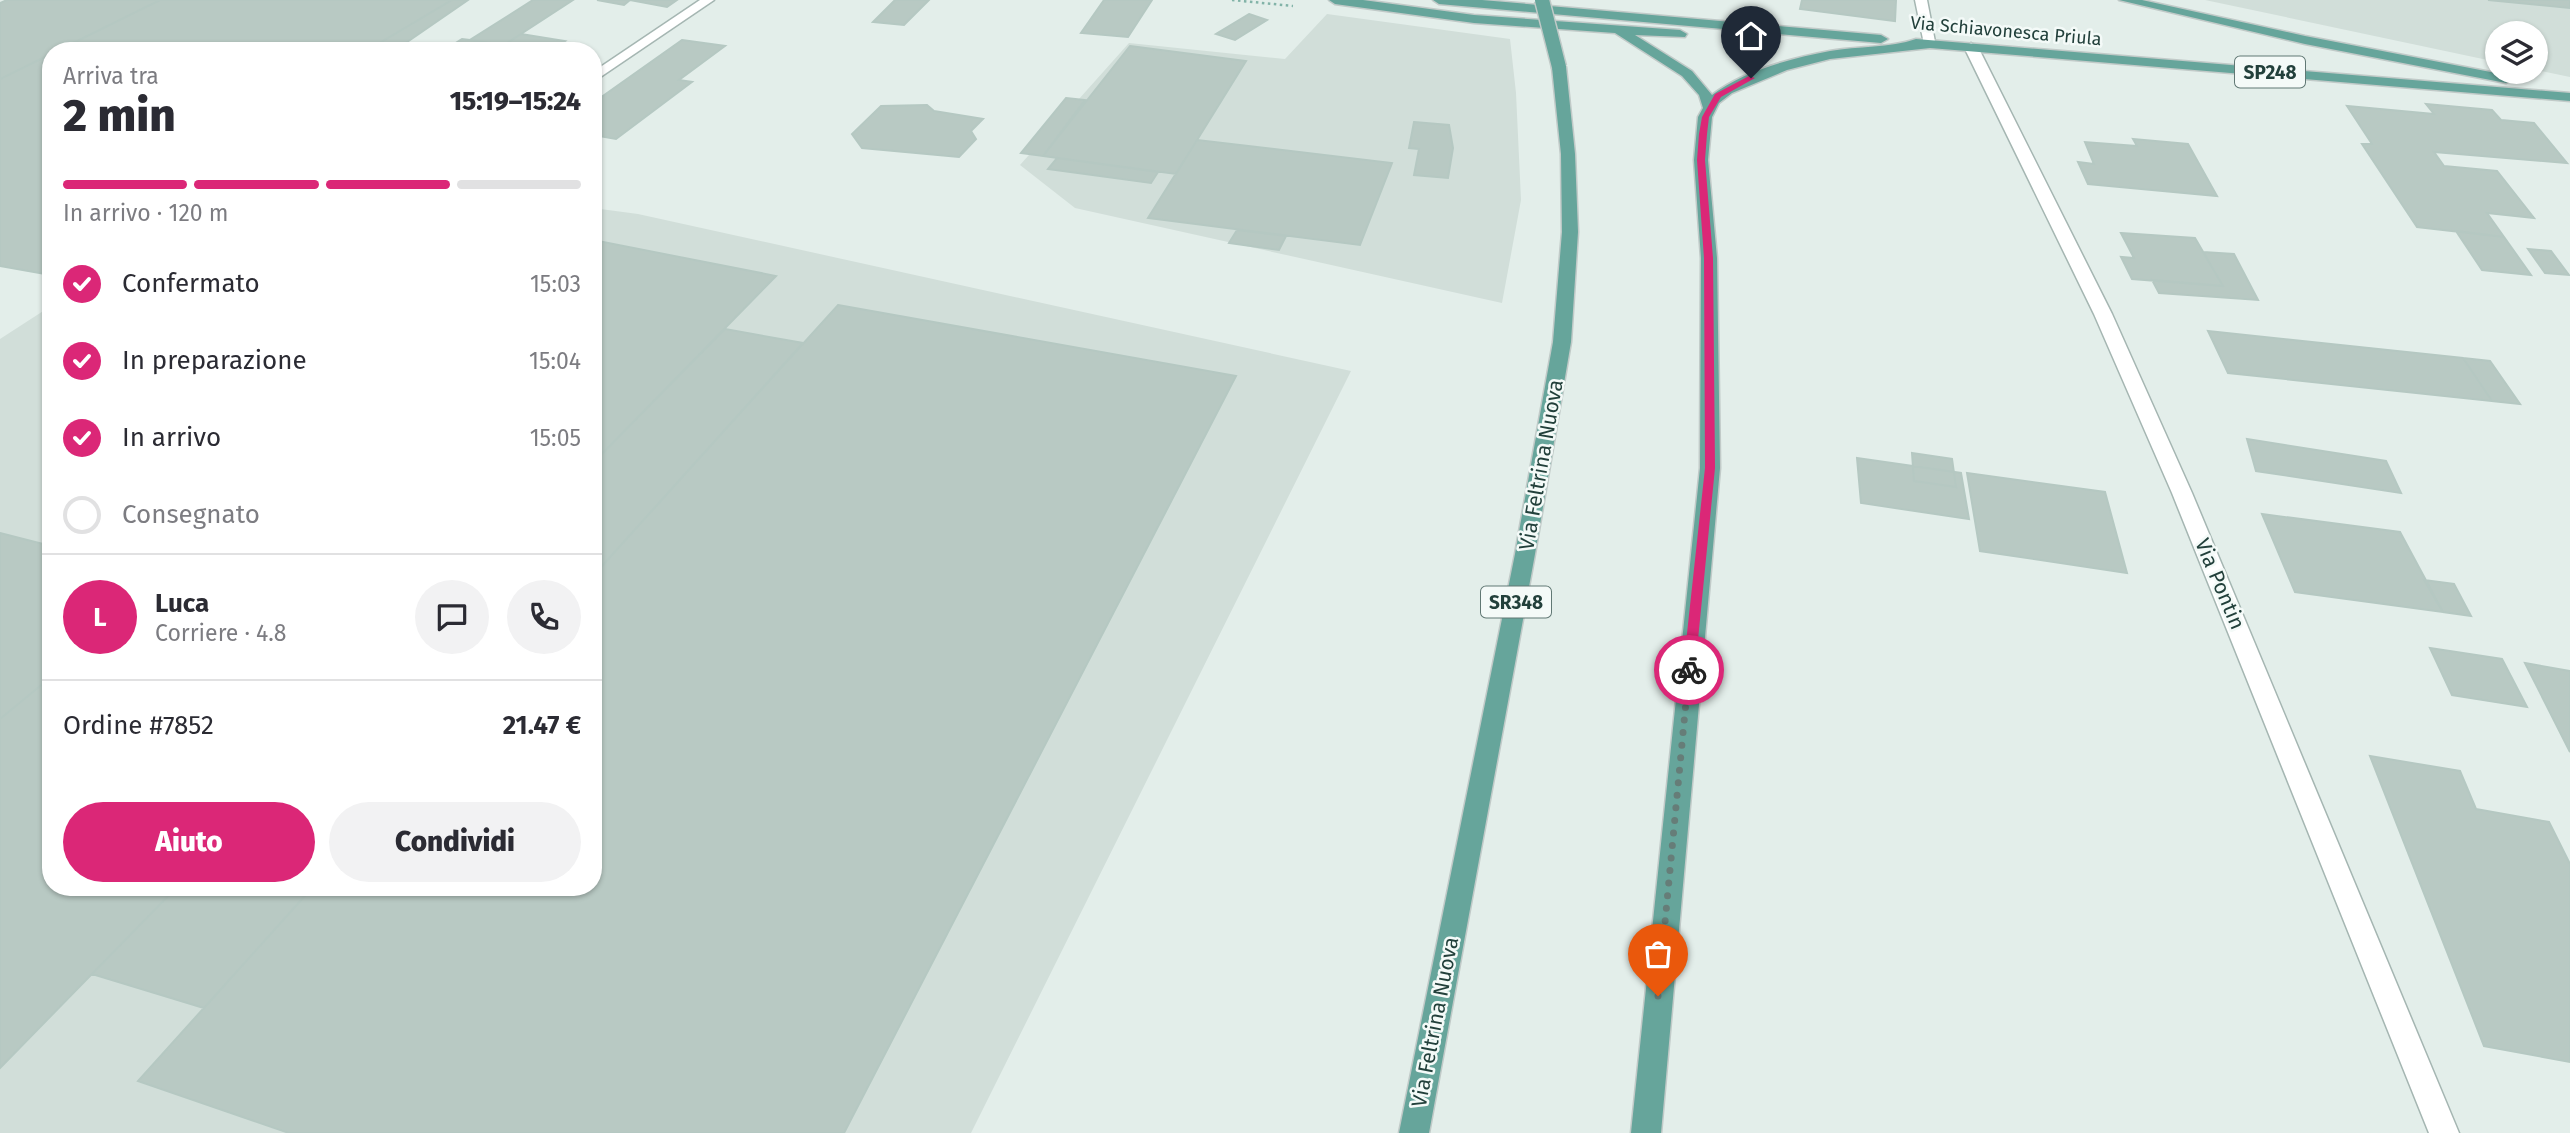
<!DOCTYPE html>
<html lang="it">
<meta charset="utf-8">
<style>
:root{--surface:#fff;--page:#f2f2f3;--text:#2b2b33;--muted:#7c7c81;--line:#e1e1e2;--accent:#db2777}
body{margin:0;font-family:"Fira Sans",sans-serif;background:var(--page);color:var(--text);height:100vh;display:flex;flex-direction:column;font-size:26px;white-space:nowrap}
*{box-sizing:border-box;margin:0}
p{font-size:23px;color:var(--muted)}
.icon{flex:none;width:38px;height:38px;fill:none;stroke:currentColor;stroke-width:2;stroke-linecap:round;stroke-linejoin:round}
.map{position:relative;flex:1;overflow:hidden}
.sheet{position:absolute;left:42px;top:42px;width:560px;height:854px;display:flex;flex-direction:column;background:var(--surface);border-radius:28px;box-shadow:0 2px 5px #0004}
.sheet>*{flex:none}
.tools{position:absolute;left:2485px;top:21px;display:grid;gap:14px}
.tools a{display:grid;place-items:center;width:63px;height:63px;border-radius:50%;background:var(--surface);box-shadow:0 2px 5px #0004;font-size:35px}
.pin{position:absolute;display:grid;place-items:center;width:60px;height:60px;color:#fff;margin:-72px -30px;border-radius:50% 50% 50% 0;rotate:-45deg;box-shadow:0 0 7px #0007}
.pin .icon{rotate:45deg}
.courier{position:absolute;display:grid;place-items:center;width:70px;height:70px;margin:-35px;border:5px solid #db2777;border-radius:50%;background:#fff;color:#222;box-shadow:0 2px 9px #0007}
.overview em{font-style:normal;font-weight:800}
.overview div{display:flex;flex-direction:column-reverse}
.overview{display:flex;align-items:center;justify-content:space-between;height:119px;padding:0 21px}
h1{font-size:46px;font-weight:800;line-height:52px}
.bar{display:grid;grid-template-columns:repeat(4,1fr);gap:10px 7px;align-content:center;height:84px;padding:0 21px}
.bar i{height:9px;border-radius:5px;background:var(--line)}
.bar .active{background:var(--accent)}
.bar p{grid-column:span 4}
.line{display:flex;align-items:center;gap:18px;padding:0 21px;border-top:2px solid var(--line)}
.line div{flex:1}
.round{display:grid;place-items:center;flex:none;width:74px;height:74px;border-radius:37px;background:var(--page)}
ol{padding:0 21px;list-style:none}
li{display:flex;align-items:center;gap:21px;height:77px}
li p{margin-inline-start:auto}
li .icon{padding:7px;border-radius:50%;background:var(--accent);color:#fff;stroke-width:4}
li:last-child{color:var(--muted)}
li i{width:38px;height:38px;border:4px solid var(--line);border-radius:50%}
.button{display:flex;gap:14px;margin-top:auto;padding:14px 21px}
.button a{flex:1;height:80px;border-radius:42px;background:var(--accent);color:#fff;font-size:28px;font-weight:800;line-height:80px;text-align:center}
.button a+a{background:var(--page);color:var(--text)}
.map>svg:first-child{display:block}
.built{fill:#d1ded9}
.building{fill:#b8c9c3;stroke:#b5c8c2;stroke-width:2}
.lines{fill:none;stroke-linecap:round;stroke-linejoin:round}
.lane-casing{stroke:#a5b6b2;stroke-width:3}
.street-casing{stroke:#a5b6b2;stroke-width:3}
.primary-casing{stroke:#c1cac8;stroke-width:3}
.path{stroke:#82b3a8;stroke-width:2.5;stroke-dasharray:2.5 3.5;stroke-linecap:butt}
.lane{fill:#fff;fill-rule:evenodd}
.street{fill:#fff;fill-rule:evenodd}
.primary{fill:#66a59b;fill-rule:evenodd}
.primary-bridge-casing{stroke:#c1cac8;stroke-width:17;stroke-linecap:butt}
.primary-bridge{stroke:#66a59b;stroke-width:14}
.route{fill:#db2777}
.done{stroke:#667d78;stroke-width:7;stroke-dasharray:0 12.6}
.labels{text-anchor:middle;stroke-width:5;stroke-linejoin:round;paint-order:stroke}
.far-street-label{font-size:18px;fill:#22403b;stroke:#f4faf8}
.shield{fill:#f4faf8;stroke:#617874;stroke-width:2}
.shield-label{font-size:19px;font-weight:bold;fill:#22403b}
.street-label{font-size:21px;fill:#22403b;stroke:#f4faf8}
</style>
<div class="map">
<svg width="2570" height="1133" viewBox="0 0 2570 1133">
<rect width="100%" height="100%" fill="#e3eeea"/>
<path class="built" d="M2205,0h365v77l-34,-7v-37h-39v29z
M1327,14l183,25 6,54 5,107 -19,103 -427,-95 -55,-43 109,-122 156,16z
M593,208l45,6 713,157 -380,762h-971v-794l51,-33v581h542z"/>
<path class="building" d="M7,0h153l-103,51h-6v3l-51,25v-76z
M160,0h292l-86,51h-309z
M452,0h16l-74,51h-28z
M533,0h40l-69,45 -34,-5z
M597,0h80l-10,7 -37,-7 -6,5z
M895,0h34l-25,25 -31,-3z
M1104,0h48l-24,37 -47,-4z
M1802,0h94l-1,21 -95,-12z
M2488,0h82v8z
M1249,14l18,6 -32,20 -19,-6z
M521,34l44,7 -15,10h-55z
M462,39l8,1 18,3 -12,8h-33z
M682,40l43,6 -46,34 13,2 -76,57 -23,-4v-32z
M1130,46l116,15 -70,113 -133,-18z
M51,54v221l-51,-9v-187z
M1066,98l19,2 -42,56 -22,-3z
M2426,104l66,6 9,10 33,3 33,40 -133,-11 10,14 53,5 37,47 -47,-5 17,24 -87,-10 -55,-83h10l-25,-38 87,8z
M927,105l7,6 49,8 -12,12 5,8 -17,18 -97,-9 -10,-14 29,-28z
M1414,122l35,3 4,23 -5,30 -34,-3 5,-26 -10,-1z
M2133,139l55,5 29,52 -129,-12 -10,-22 16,2 -9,-22 52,4z
M1197,140l195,23 -32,82 -212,-27z
M1057,158l101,14 -7,11 -103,-14z
M1237,230l49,6 -7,14 -50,-7z
M2456,231l48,6 27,38 -49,-5z
M2121,233l74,5 28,48 -91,-7 -11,-22 13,1z
M593,240l183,36 -183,187z
M2528,249l23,2 18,24 -24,-2z
M2203,252l31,2 24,46 -99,-7 -7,-13 71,6z
M838,305l398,71 -392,757h-555l-151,-52 175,-194h280v-311z
M725,329l78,14 -210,233v-113z
M2208,331l255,27 29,43 -264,-28z
M2463,358l27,3 30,43 -28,-3z
M2247,439l139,22 15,32 -145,-22z
M1912,453l40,6 4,28 -42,-6z
M1857,458l104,15 8,46 -108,-16z
M1967,473l138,19 22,81 -147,-22z
M2262,514l138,18 43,80 -148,-20z
M0,533l51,13v131l-51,42z
M2424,580l30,4 17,32 -28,-4z
M2430,648l72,11 25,48 -75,-12z
M2525,663l45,8v81z
M51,677v210h126l-177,181v-349z
M2370,756l90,15 16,38 73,13 21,42v198l-86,-16z
M177,887h136l-109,121 -112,-34z"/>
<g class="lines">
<g class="lane-casing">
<path id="lane" d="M700,0h14l-121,82v-10z"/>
</g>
<g class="street-casing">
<path id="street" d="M1915,0h12l9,47 -12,-3z
M1971,43l7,4 134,267 80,179 267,640h-30l-257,-640 -78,-179 -130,-267z"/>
</g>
<g class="primary-casing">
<path id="primary" d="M1329,0h34l111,15 206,15 7,4 -2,3 -50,-2 57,36 20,24c31,-24 80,-37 118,-44 28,-5 60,-3 86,-12l654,54v8l-640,-53 -100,11 -43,11 -55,23 -13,10 -7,14 -4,43 9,98 3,210 -59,665h-30l69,-665 1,-210 -7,-98 4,-43 5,-9 -4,-13 -17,-19 -67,-43 -141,-10 -139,-19z
M1433,0h49l399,35 7,4 -7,4 -442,-39z
M2119,0h23l163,36 201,39 7,4 -7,4 -201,-39z
M1559,63l7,4 9,87 3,78 -7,110 -36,212 -106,579h-30l116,-579 38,-212 9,-110 -1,-78 -9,-87z"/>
</g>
<path class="path" d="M1232,0l61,6"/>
<use href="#lane" class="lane"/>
<use href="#street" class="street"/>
<use href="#primary" class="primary"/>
<g class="primary-bridge-casing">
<path id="primary-bridge" d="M1542,0l17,67"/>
</g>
<use href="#primary-bridge" class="primary-bridge"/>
</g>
<path class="route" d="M1749,76l6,2 -34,19 -12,20 -2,17 -2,26 8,98 2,210 -20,202 -6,4 -6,-4 22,-202 -1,-210 -7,-98 2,-26 3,-17 13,-23z"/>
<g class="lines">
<path class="done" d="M1658,996l31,-326"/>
</g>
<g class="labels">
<g class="far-street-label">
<text transform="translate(2006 31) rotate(5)" y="6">Via Schiavonesca Priula</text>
</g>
<g class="shield">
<rect x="2235" y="56.5" width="70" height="31" rx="5"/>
<rect x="1481" y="586.5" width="70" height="31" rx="5"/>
</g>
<g class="shield-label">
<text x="2270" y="79">SP248</text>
<text x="1516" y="609">SR348</text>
</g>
<g class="street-label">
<text transform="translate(1541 465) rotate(-80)" y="7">Via Feltrina Nuova</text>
<text transform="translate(2220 584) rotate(67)" y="7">Via Pontin</text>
<text transform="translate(1435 1022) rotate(-79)" y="7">Via Feltrina Nuova</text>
</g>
</g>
</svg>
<div class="tools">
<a><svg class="icon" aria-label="layers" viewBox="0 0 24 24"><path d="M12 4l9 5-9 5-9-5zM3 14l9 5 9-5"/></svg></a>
</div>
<div class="pin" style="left:1658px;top:996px;background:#ea580c"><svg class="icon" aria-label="bag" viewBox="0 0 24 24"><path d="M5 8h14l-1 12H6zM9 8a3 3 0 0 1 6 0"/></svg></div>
<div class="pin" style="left:1751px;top:78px;background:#1f2937"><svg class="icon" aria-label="home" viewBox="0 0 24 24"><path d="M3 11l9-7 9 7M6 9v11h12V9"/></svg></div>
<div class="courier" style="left:1689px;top:670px"><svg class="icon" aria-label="bike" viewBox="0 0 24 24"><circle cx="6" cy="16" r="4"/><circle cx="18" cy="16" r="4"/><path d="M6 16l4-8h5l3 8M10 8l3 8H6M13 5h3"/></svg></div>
<section class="sheet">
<div class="overview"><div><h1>2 min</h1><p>Arriva tra</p></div><em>15:19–15:24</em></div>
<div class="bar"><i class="active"></i><i class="active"></i><i class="active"></i><i></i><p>In arrivo · 120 m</p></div>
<ol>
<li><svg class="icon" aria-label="check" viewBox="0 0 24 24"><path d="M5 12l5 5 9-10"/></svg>Confermato<p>15:03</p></li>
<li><svg class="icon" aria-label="check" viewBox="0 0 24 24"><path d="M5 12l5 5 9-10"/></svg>In preparazione<p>15:04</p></li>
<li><svg class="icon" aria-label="check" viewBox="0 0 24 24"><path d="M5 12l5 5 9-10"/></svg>In arrivo<p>15:05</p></li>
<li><i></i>Consegnato</li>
</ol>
<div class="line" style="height:126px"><b class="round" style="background:var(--accent);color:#fff">L</b><div><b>Luca</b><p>Corriere · 4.8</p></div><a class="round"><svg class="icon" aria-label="chat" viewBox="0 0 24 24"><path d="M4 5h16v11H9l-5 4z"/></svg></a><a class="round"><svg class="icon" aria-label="phone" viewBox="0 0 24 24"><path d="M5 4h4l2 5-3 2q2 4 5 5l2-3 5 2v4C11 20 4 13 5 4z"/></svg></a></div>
<div class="line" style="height:91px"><div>Ordine #7852</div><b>21.47 €</b></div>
<div class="button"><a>Aiuto</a><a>Condividi</a></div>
</section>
</div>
